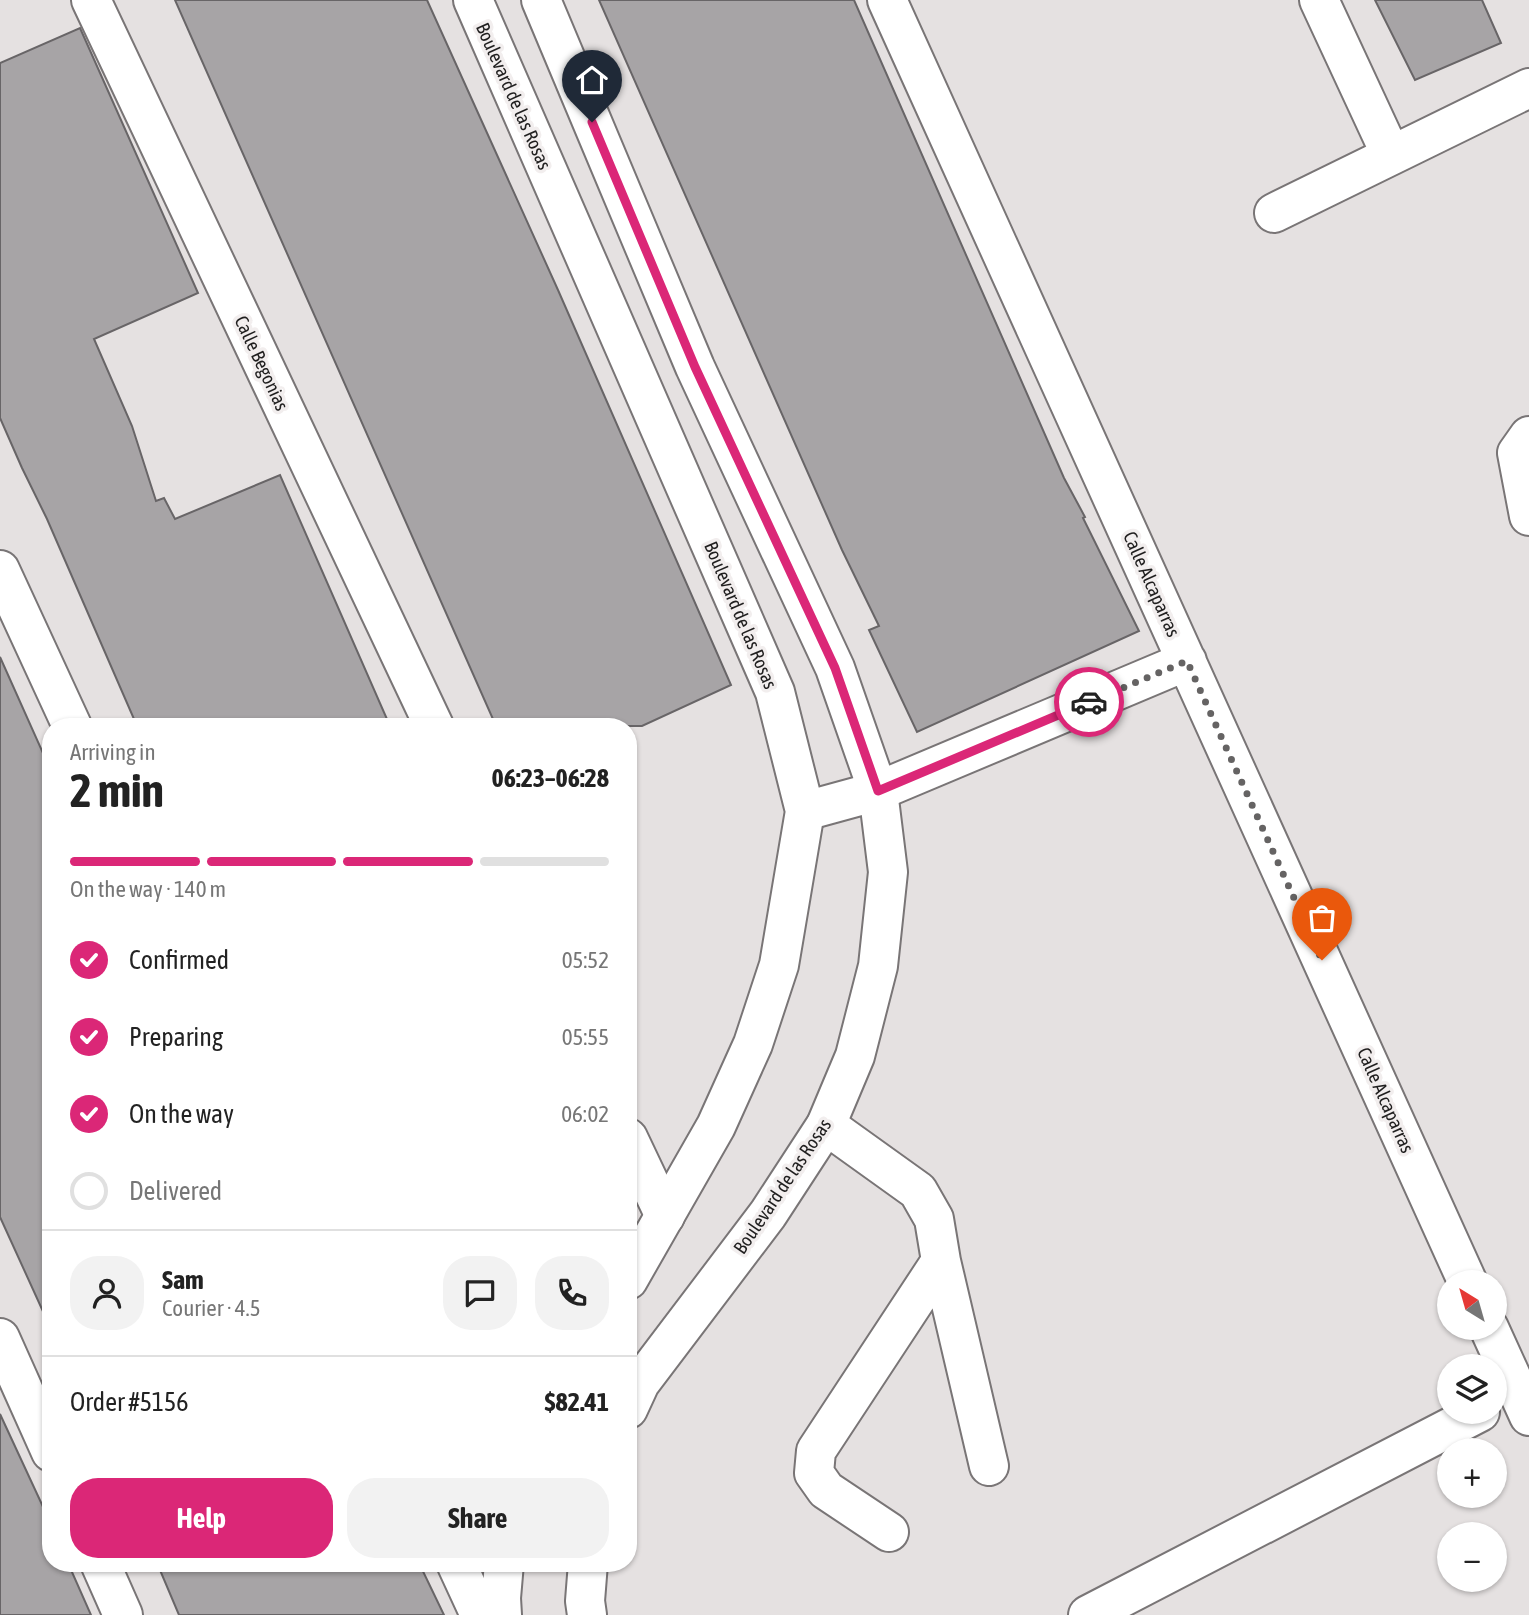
<!DOCTYPE html>
<meta charset="utf-8">
<style>
:root{--surface:#fff;--page:#f2f2f2;--text:#222;--muted:#767676;--line:#e0e0e0;--accent:#db2777}
body{margin:0;font-family:"Asap Condensed",sans-serif;background:var(--page);color:var(--text);height:100vh;display:flex;flex-direction:column;font-size:26px;white-space:nowrap}
*{box-sizing:border-box;margin:0}
p{font-size:23px;color:var(--muted)}
.icon{flex:none;width:38px;height:38px;fill:none;stroke:currentColor;stroke-width:2;stroke-linecap:round;stroke-linejoin:round}
.map{position:relative;flex:1;overflow:hidden}
.details{position:absolute;left:42px;top:718px;width:595px;height:854px;display:flex;flex-direction:column;background:var(--surface);border-radius:28px;box-shadow:0 2px 5px #0004}
.details>*{flex:none}
.needle{width:46px;rotate:323deg}
.buttons{position:absolute;left:1437px;top:1270px;display:grid;gap:14px}
.buttons a{display:grid;place-items:center;width:70px;height:70px;border-radius:50%;background:var(--surface);box-shadow:0 2px 5px #0004;font-size:35px}
.pin{position:absolute;display:grid;place-items:center;width:60px;height:60px;color:#fff;margin:-72px -30px;border-radius:50% 50% 50% 0;rotate:-45deg;box-shadow:0 0 7px #0007}
.pin .icon{rotate:45deg}
.courier{position:absolute;display:grid;place-items:center;width:70px;height:70px;margin:-35px;border:5px solid #db2777;border-radius:50%;background:#fff;color:#222;box-shadow:0 2px 9px #0007}
.summary em{font-style:normal;font-weight:700}
.summary div{display:flex;flex-direction:column-reverse}
.summary{display:flex;align-items:center;justify-content:space-between;height:119px;padding:0 28px}
h1{font-size:46px;font-weight:700;line-height:52px}
.bar{display:grid;grid-template-columns:repeat(4,1fr);gap:10px 7px;align-content:center;height:84px;padding:0 28px}
.bar i{height:9px;border-radius:5px;background:var(--line)}
.bar .active{background:var(--accent)}
.bar p{grid-column:span 4}
.line{display:flex;align-items:center;gap:18px;padding:0 28px;border-top:2px solid var(--line)}
.line div{flex:1}
.round{display:grid;place-items:center;flex:none;width:74px;height:74px;border-radius:28px;background:var(--page)}
ol{padding:0 28px;list-style:none}
li{display:flex;align-items:center;gap:21px;height:77px}
li p{margin-inline-start:auto}
li .icon{padding:7px;border-radius:50%;background:var(--accent);color:#fff;stroke-width:4}
li:last-child{color:var(--muted)}
li i{width:38px;height:38px;border:4px solid var(--line);border-radius:50%}
.button{display:flex;gap:14px;margin-top:auto;padding:14px 28px}
.button a{flex:1;height:80px;border-radius:28px;background:var(--accent);color:#fff;font-size:28px;font-weight:700;line-height:80px;text-align:center}
.button a+a{background:var(--page);color:var(--text)}
.map>svg:first-child{display:block}
.building{fill:#a7a4a6;stroke:#686567;stroke-width:2}
.lines{fill:none;stroke-linecap:round;stroke-linejoin:round}
.street-casing{stroke:#797576;stroke-width:42}
.secondary-casing{stroke:#797576;stroke-width:42}
.street{stroke:#fff;stroke-width:38}
.secondary{stroke:#fff;stroke-width:38}
.done{stroke:#656363;stroke-width:7;stroke-dasharray:0 12.6}
.route{stroke:#db2777;stroke-width:9}
.labels{text-anchor:middle;stroke-width:7;stroke-linejoin:round;paint-order:stroke}
.street-label{font-size:19px;fill:#201f1f;stroke:#f2eeee}
</style>
<div class="map">
<svg width="1529" height="1615" viewBox="0 0 1529 1615">
<rect width="100%" height="100%" fill="#e5e1e1"/>
<path class="building" d="M175,0h252l131,290 173,395 -89,41h-146z
M599,0h255l210,478 21,39 -2,1 56,113 -222,101 -48,-102 10,-4 -37,-76z
M1375,0h107l19,43 -86,37z
M80,28l118,265 -104,46 38,87 24,75 8,-3 11,21 105,-44 110,251h-253l-90,-207 -25,-51 -22,-50v-355z
M0,657l51,114v558l-51,-112z
M0,1414l51,110v39h17l23,52h-91z
M157,1563h262l25,52h-265z"/>
<g class="lines">
<g class="street-casing">
<path id="street" d="M91,0l343,726
M887,0l581,1283
M1319,0l72,155
M1274,213l255,-125
M1529,436l-12,17 12,63
M0,570l72,156
M805,811l73,-20 309,-130
M826,1125l92,66 16,28 7,42 48,205
M628,1138l37,78
M1489,1328l40,88
M0,1338l51,114
M889,1532l-63,-42 -12,-17 2,-22 125,-190
M100,1563l23,52
M456,1563l24,52
M1088,1615l392,-203"/>
</g>
<g class="secondary-casing">
<path id="secondary" d="M473,0l302,692 30,119 -26,154 -26,79 -37,82 -88,154
M541,0l154,367 140,301 43,123 10,81 -10,94 -23,90 -29,69 -58,89 -128,169 -12,26
M502,1615l-1,-17 3,-35
M587,1615l-2,-14 3,-38"/>
</g>
<use href="#street" class="street"/>
<use href="#secondary" class="secondary"/>
</g>
<g class="lines">
<path class="done" d="M1089,702l98,-41 135,299"/>
<path class="route" d="M592,122l103,245 140,301 43,123 211,-89"/>
</g>
<g class="labels">
<g class="street-label">
<text transform="translate(514 96) rotate(66)" y="7">Boulevard de las Rosas</text>
<text transform="translate(262 363) rotate(65)" y="7">Calle Begonias</text>
<text transform="translate(1152 584) rotate(66)" y="7">Calle Alcaparras</text>
<text transform="translate(741 615) rotate(67)" y="7">Boulevard de las Rosas</text>
<text transform="translate(1386 1100) rotate(66)" y="7">Calle Alcaparras</text>
<text transform="translate(782 1186) rotate(-56)" y="7">Boulevard de las Rosas</text>
</g>
</g>
</svg>
<div class="buttons">
<a><svg class="needle" viewBox="-14 -14 28 28"><path d="M0-13l5 13h-10z" fill="#e53935"/><path d="M0 13l5-13h-10z" fill="#767676"/></svg></a>
<a><svg class="icon" aria-label="layers" viewBox="0 0 24 24"><path d="M12 4l9 5-9 5-9-5zM3 14l9 5 9-5"/></svg></a>
<a>+</a>
<a>−</a>
</div>
<div class="pin" style="left:1322px;top:960px;background:#ea580c"><svg class="icon" aria-label="bag" viewBox="0 0 24 24"><path d="M5 8h14l-1 12H6zM9 8a3 3 0 0 1 6 0"/></svg></div>
<div class="pin" style="left:592px;top:122px;background:#1f2937"><svg class="icon" aria-label="home" viewBox="0 0 24 24"><path d="M3 11l9-7 9 7M6 9v11h12V9"/></svg></div>
<div class="courier" style="left:1089px;top:702px"><svg class="icon" aria-label="car" viewBox="0 0 24 24"><path d="M5 17H2v-5l4-1 3-4h7l3 4 3 1v5h-3M9 17h6M6 11h13"/><circle cx="7" cy="17" r="2"/><circle cx="17" cy="17" r="2"/></svg></div>
<section class="details">
<div class="summary"><div><h1>2 min</h1><p>Arriving in</p></div><em>06:23–06:28</em></div>
<div class="bar"><i class="active"></i><i class="active"></i><i class="active"></i><i></i><p>On the way · 140 m</p></div>
<ol>
<li><svg class="icon" aria-label="check" viewBox="0 0 24 24"><path d="M5 12l5 5 9-10"/></svg>Confirmed<p>05:52</p></li>
<li><svg class="icon" aria-label="check" viewBox="0 0 24 24"><path d="M5 12l5 5 9-10"/></svg>Preparing<p>05:55</p></li>
<li><svg class="icon" aria-label="check" viewBox="0 0 24 24"><path d="M5 12l5 5 9-10"/></svg>On the way<p>06:02</p></li>
<li><i></i>Delivered</li>
</ol>
<div class="line" style="height:126px"><a class="round"><svg class="icon" aria-label="person" viewBox="0 0 24 24"><circle cx="12" cy="8" r="4"/><path d="M4 21q1-7 8-7t8 7"/></svg></a><div><b>Sam</b><p>Courier · 4.5</p></div><a class="round"><svg class="icon" aria-label="chat" viewBox="0 0 24 24"><path d="M4 5h16v11H9l-5 4z"/></svg></a><a class="round"><svg class="icon" aria-label="phone" viewBox="0 0 24 24"><path d="M5 4h4l2 5-3 2q2 4 5 5l2-3 5 2v4C11 20 4 13 5 4z"/></svg></a></div>
<div class="line" style="height:91px"><div>Order #5156</div><b>$82.41</b></div>
<div class="button"><a>Help</a><a>Share</a></div>
</section>
</div>
